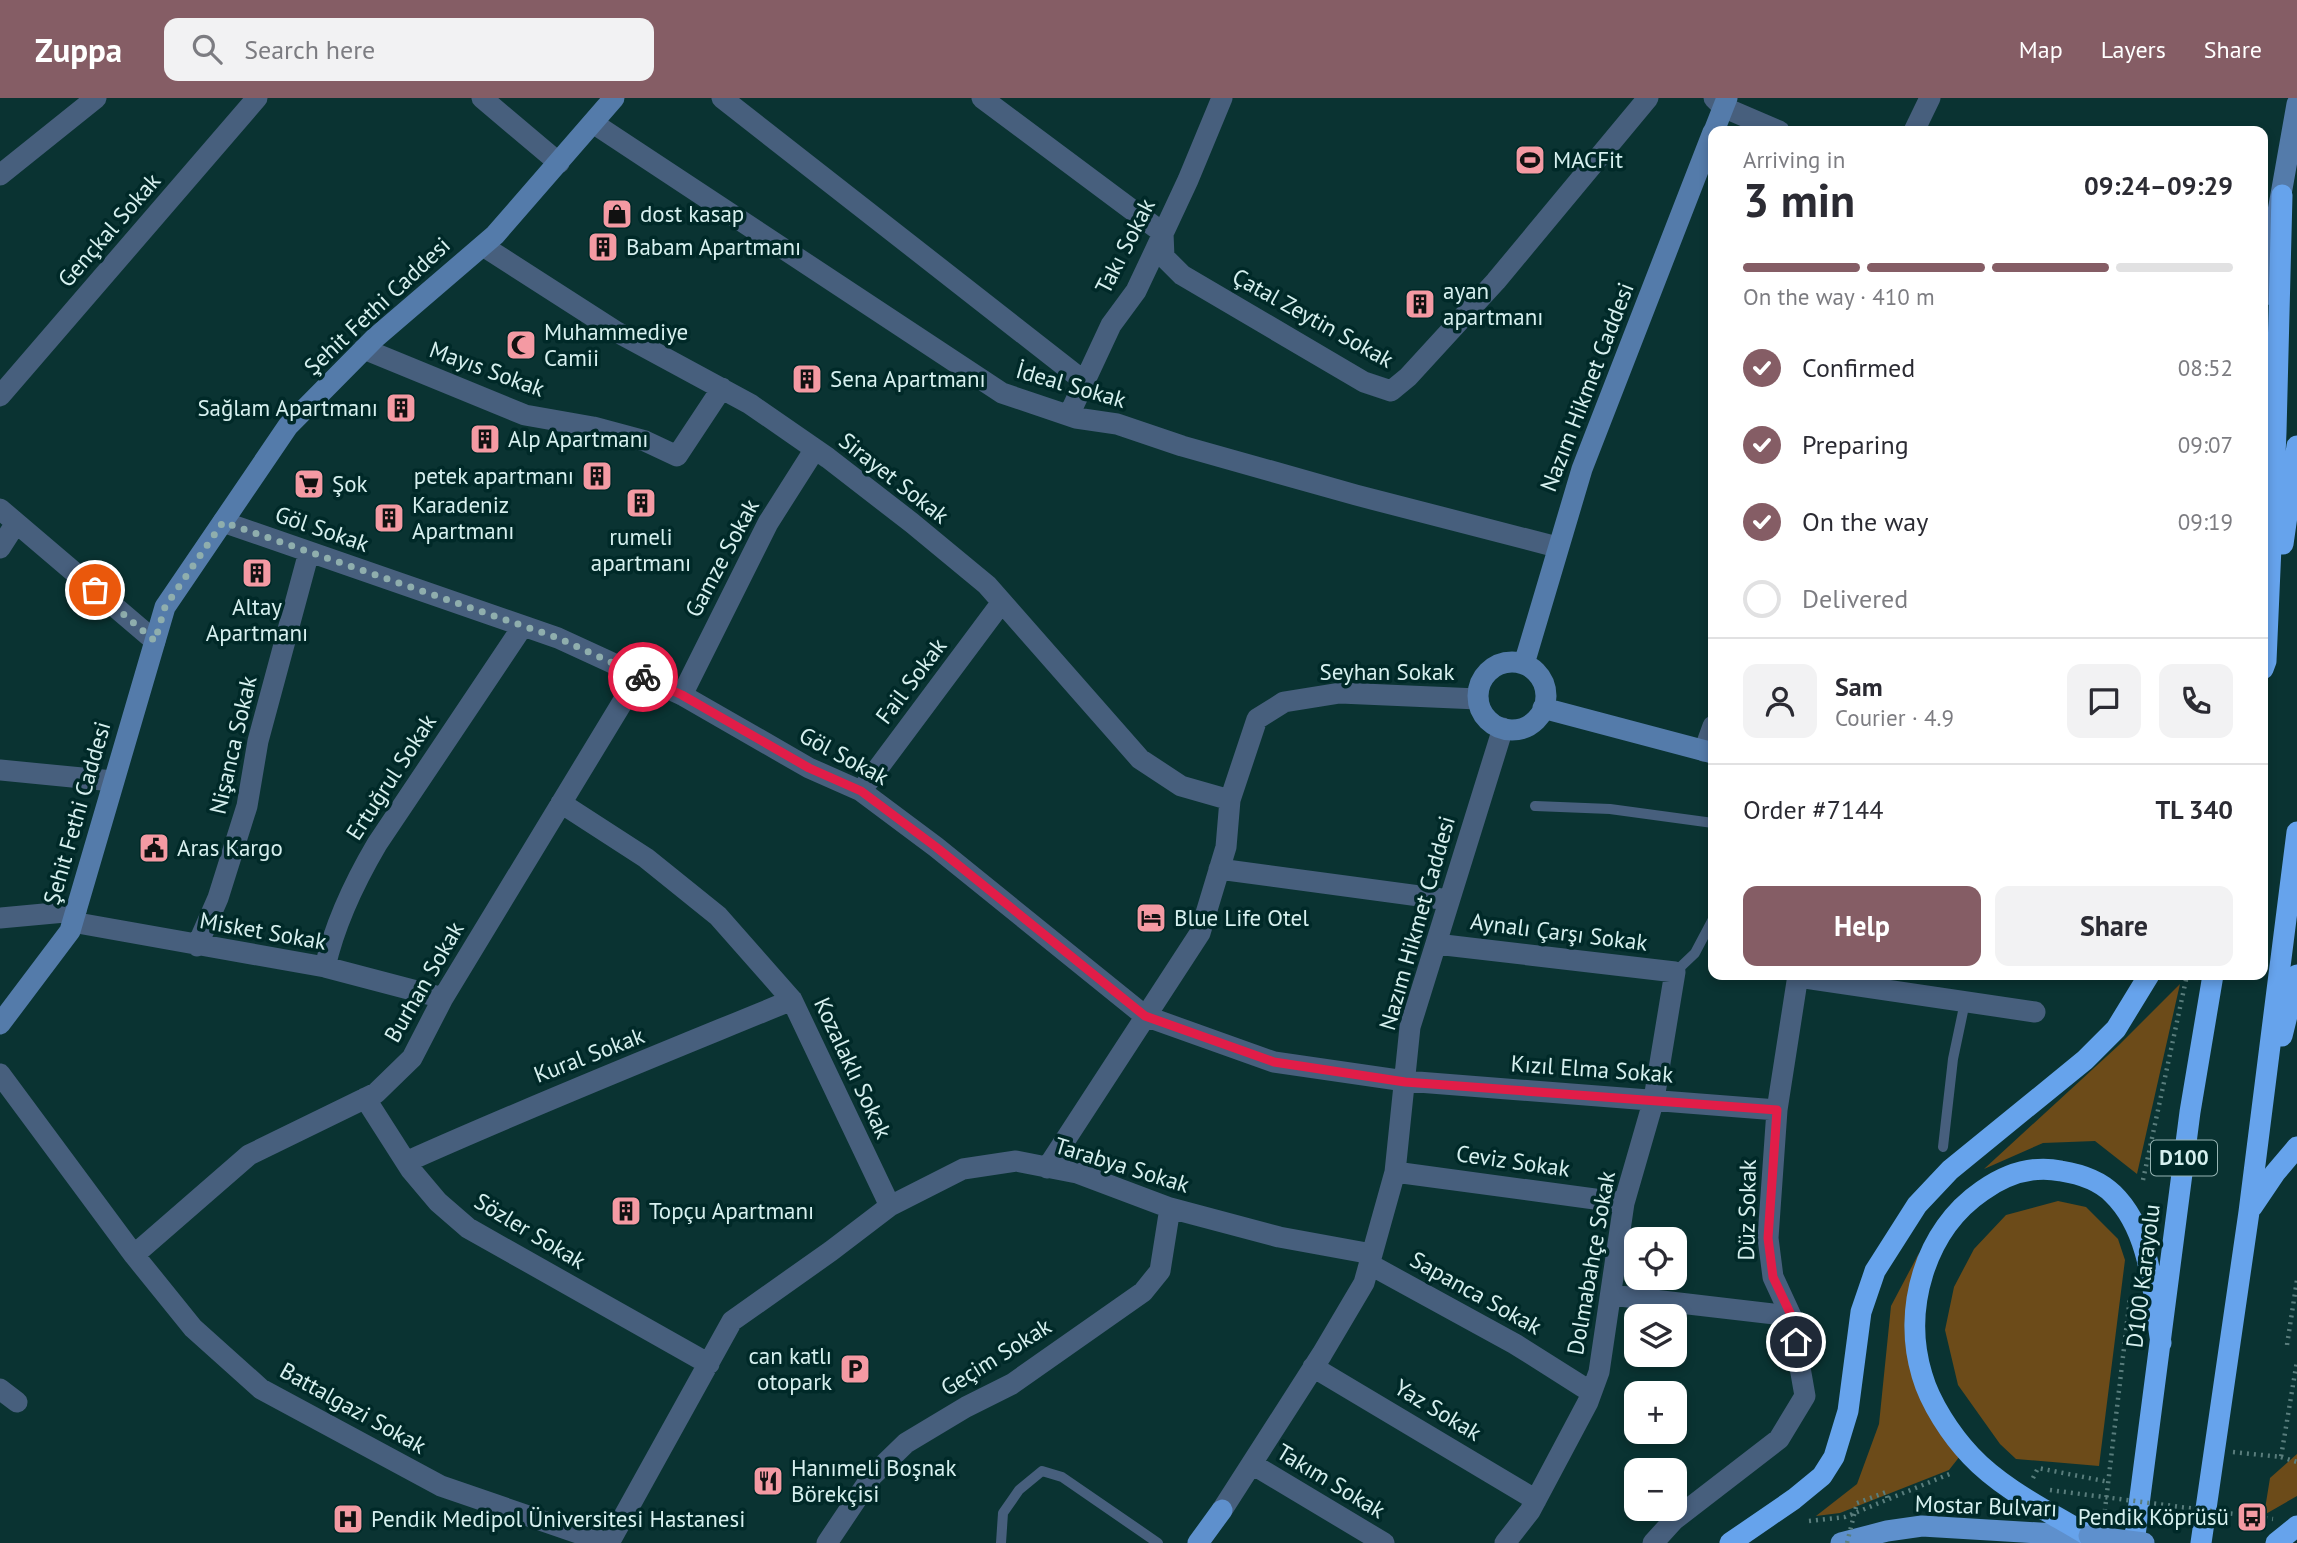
<!DOCTYPE html>
<meta charset="utf-8">
<style>
:root{--surface:#fff;--page:#f2f2f3;--text:#2b2b33;--muted:#7c7c81;--line:#e1e1e2;--accent:#855d65}
body{margin:0;font-family:"PT Sans",sans-serif;background:var(--page);color:var(--text);height:100vh;display:flex;flex-direction:column;font-size:26px;white-space:nowrap}
*{box-sizing:border-box;margin:0}
p{font-size:23px;color:var(--muted)}
.icon{flex:none;width:38px;height:38px;fill:none;stroke:currentColor;stroke-width:2;stroke-linecap:round;stroke-linejoin:round}
.map{position:relative;flex:1;overflow:hidden}
.details{position:absolute;left:1708px;top:28px;width:560px;height:854px;display:flex;flex-direction:column;background:var(--surface);border-radius:14px;box-shadow:0 4px 10px #0003}
.details>*{flex:none}
.controls{position:absolute;left:1624px;top:1129px;display:grid;gap:14px}
.controls a{display:grid;place-items:center;width:63px;height:63px;border-radius:14px;background:var(--surface);box-shadow:0 4px 10px #0003;font-size:35px}
.pin{position:absolute;display:grid;place-items:center;width:60px;height:60px;color:#fff;margin:-30px;border:4px solid #fff;border-radius:50%;box-shadow:0 2px 7px #0007}
.courier{position:absolute;display:grid;place-items:center;width:70px;height:70px;margin:-35px;border:5px solid #e11d48;border-radius:50%;background:#fff;color:#222;box-shadow:0 2px 9px #0007}
.headline em{font-style:normal;font-weight:800}
.headline div{display:flex;flex-direction:column-reverse}
.headline{display:flex;align-items:center;justify-content:space-between;height:119px;padding:0 35px}
h1{font-size:46px;font-weight:800;line-height:52px}
.bar{display:grid;grid-template-columns:repeat(4,1fr);gap:10px 7px;align-content:center;height:84px;padding:0 35px}
.bar i{height:9px;border-radius:5px;background:var(--line)}
.bar .selected{background:var(--accent)}
.bar p{grid-column:span 4}
.line{display:flex;align-items:center;gap:18px;padding:0 35px;border-top:2px solid var(--line)}
.line div{flex:1}
.round{display:grid;place-items:center;flex:none;width:74px;height:74px;border-radius:14px;background:var(--page)}
ol{padding:0 35px;list-style:none}
li{display:flex;align-items:center;gap:21px;height:77px}
li p{margin-inline-start:auto}
li .icon{padding:7px;border-radius:50%;background:var(--accent);color:#fff;stroke-width:4}
li:last-child{color:var(--muted)}
li i{width:38px;height:38px;border:4px solid var(--line);border-radius:50%}
.button{display:flex;gap:14px;margin-top:auto;padding:14px 35px}
.button a{flex:1;height:80px;border-radius:14px;background:var(--accent);color:#fff;font-size:28px;font-weight:800;line-height:80px;text-align:center}
.button a+a{background:var(--page);color:var(--text)}
header{display:flex;align-items:center;gap:42px;box-sizing:border-box;height:98px;padding:0 35px;background:var(--accent);color:#fff}
header strong{font-size:33px}
nav{display:flex;gap:38px;margin-inline-start:auto;font-size:24px}
.search{width:490px;height:63px;background:var(--page);display:flex;align-items:center;gap:18px;box-sizing:border-box;padding:0 24px;border-radius:14px;color:var(--muted);font-size:26px}
.map>svg:first-child{display:block}
.green{fill:#6c4b19}
.lines{fill:none;stroke-linecap:round;stroke-linejoin:round}
.path{stroke:#597d7c;stroke-width:4.5;stroke-dasharray:2 5;stroke-linecap:butt}
.lane{stroke:#475f7d;stroke-width:10}
.street{stroke:#475f7d;stroke-width:21}
.secondary{stroke:#547baa;stroke-width:21}
.primary{stroke:#5e90cd;stroke-width:21}
.highway{stroke:#66a3ec;stroke-width:21}
.path-bridge{stroke:#597d7c;stroke-width:4.5;stroke-dasharray:2 5;stroke-linecap:butt}
.primary-bridge{stroke:#5e90cd;stroke-width:21}
.done{stroke:#8faead;stroke-width:7;stroke-dasharray:0 12.6}
.route{stroke:#e11d48;stroke-width:9}
.labels{text-anchor:middle;stroke-width:7;stroke-linejoin:round;paint-order:stroke}
.shield{fill:#002928;stroke:#96b4b3;stroke-width:2}
.shield-label{font-size:21px;font-weight:bold;fill:#d6f0ef}
.poi-label{font-size:23px;fill:#d6f0ef;stroke:#002928;text-anchor:start}
.street-label{font-size:23px;fill:#d6f0ef;stroke:#002928}
</style>
<header>
<strong>Zuppa</strong>
<div class="search"><svg class="icon" aria-label="search" viewBox="0 0 24 24"><circle cx="10" cy="10" r="6"/><path d="M15 15l6 6"/></svg>Search here</div>
<nav><a>Map</a><a>Layers</a><a>Share</a></nav>
</header>
<div class="map">
<svg width="2297" height="1445" viewBox="0 0 2297 1445">
<rect width="100%" height="100%" fill="#0a3332"/>
<path class="green" d="M2180,886l-43,190 -42,-33 -52,2 -59,26 135,-124z
M2058,1103l28,6 32,32 7,21 -26,206 -83,-7 -16,-15 -42,-59 -13,-55 9,-43 20,-38 32,-34z
M1919,1155l-13,81 54,122 -11,14 -109,43 -24,3 41,-32 22,-60 12,-118z
M2297,1356v42l-33,19 6,-37z"/>
<g class="lines">
<path class="path" d="M2143,1082l44,-205
M2287,1247l10,-65
M2233,1354l48,5 16,-96
M2281,1359l16,5
M2033,1380l5,-10 71,14
M1857,1405l29,-11 2,8
M2104,1420l26,-221
M1809,1423l36,-4 107,-44"/>
<path class="lane" d="M1535,708l75,3 103,14
M1675,874l20,-19 18,-34
M1943,1049l10,-88 12,-57
M1001,1445l2,-30 16,-23 23,-19 20,6 96,66"/>
<path class="street" d="M482,0l77,65
M722,0l363,284
M982,0l181,135 1,24 18,18 182,107 27,9 17,-14 88,-96 152,-183
M1714,0l9,9 56,24
M593,25l409,270 74,25 41,6 65,22 174,49 201,52
M1914,33l16,-33
M0,77l96,-77
M483,148l134,86 133,72 78,54 84,65 75,62 153,174 41,27 49,14
M364,251l161,66 68,12 52,14 32,15 45,-68
M0,298l257,-298
M1069,317l42,-90 25,-34 17,-36 35,-75 34,-82
M0,411l155,132
M223,424l335,116 124,57 127,73 52,23 75,56 209,169 129,46 131,19 372,29
M0,450l16,-25
M682,597l86,-172 47,-74
M1704,653l9,-25
M0,672l113,11
M861,693l141,-189
M561,705l85,55 72,58 74,84 98,206
M1219,771l230,31
M0,820l76,-7
M72,824l253,45 118,31
M1436,846l239,28 -21,127 -30,104 -25,169 -11,30 -58,109 -25,32
M197,848l21,-48 29,-92 11,-65 51,-189
M325,869c10,-44 29,-84 52,-123l146,-218
M1798,879l237,35
M0,976l134,181 59,73 68,61 180,97 166,57
M365,1000l46,72 27,32 30,26 241,136
M406,1064c127,-57 257,-109 386,-162
M1047,1070l153,-235 26,-86 4,-47 27,-81 27,-17 56,-9 138,6
M1395,1074l229,31
M134,1157l115,-100 127,-62 36,-35 31,-60 196,-323
M1369,1166l146,80 76,48
M1611,1197l180,21
M1313,1269l223,133
M0,1291l17,13
M1252,1366l132,79
M1222,1412l100,-156 42,-71 31,-111 15,-145 93,-299
M609,1445l123,-222 99,-70 59,-45 73,-37 53,-8 61,12 93,35 109,29 93,17
M827,1445l45,-67 34,-33 60,-36 46,-23 131,-92 17,-21 10,-63
M1653,1445l21,-23 105,-81 26,-43 -14,-80 -18,-39 -5,-39 9,-128 21,-135"/>
<path class="secondary" d="M1714,33l13,-33
M2263,198l34,-192
M1478 598a34 34 0 1 1 68 0a34 34 0 1 1-68 0Z
M1524,566l58,-195 131,-337
M1543,610l170,45
M0,926l70,-93 95,-324 123,-181 87,-88 120,-103 119,-137"/>
<path class="primary" d="M1198,1445l24,-33
M1841,1445l46,-12 35,-5 167,10"/>
<path class="highway" d="M2283,446l14,-98
M2263,571l3,-8 10,-229 6,-237
M2282,938l15,-61
M2252,1109l23,-34 22,-26
M2089,1438c-39,-24 -86,-46 -118,-80 -20,-21 -41,-53 -49,-81 -20,-66 3,-145 60,-184 24,-17 50,-26 79,-20 19,3 38,9 52,23 38,37 40,100 48,149
M1730,1445l64,-44 28,-23 12,-19 14,-46 13,-99 14,-41 42,-66 33,-35 135,-110 31,-31 33,-54
M2134,1445l56,-431 23,-137
M2201,1445l48,-331 48,-380
M2276,1445l21,-17"/>
<path class="path-bridge" d="M2050,1392l223,29
M1847,1445l10,-40"/>
<path class="primary-bridge" d="M2089,1438l55,7"/>
</g>
<g class="lines">
<path class="done" d="M95,492l60,51 10,-34 58,-85 335,116 85,39"/>
<path class="route" d="M643,579l39,18 127,73 52,23 75,56 209,169 14,5 115,41 131,20 372,28 -9,128 5,39 18,38 5,27"/>
</g>
<defs>
<g id="stadium-square" transform="scale(1.575)"><rect x="-9" y="-9" width="18" height="18" rx="4" fill="#f49aa3" stroke="#002928"/><path d="M0-5a6.5 5 0 1 0 0 10a6.5 5 0 1 0 0-10ZM-3.5-1.8h7v3.6h-7Z" fill="#111"/></g>
<g id="shop-square" transform="scale(1.575)"><rect x="-9" y="-9" width="18" height="18" rx="4" fill="#f49aa3" stroke="#002928"/><path d="M-5-2.5h2.3a2.7 3.5 0 0 1 5.4 0H5L5.5 6h-11ZM-1.5-2.5h3a1.5 2.3 0 0 0-3 0Z" fill="#111"/></g>
<g id="building-square" transform="scale(1.575)"><rect x="-9" y="-9" width="18" height="18" rx="4" fill="#f49aa3" stroke="#002928"/><path d="M-4-6H4V6H1V3H-1V6H-4ZM-2.5-4.3h1.7v1.8h-1.7ZM.8-4.3h1.7v1.8H.8ZM-2.5-1h1.7V.8h-1.7ZM.8-1h1.7V.8H.8Z" fill="#111"/></g>
<g id="mosque-square" transform="scale(1.575)"><rect x="-9" y="-9" width="18" height="18" rx="4" fill="#f49aa3" stroke="#002928"/><path d="M3.5-4.9A6 6 0 1 0 3.5 4.9A5 5 0 1 1 3.5-4.9Z" fill="#111"/></g>
<g id="supermarket-square" transform="scale(1.575)"><rect x="-9" y="-9" width="18" height="18" rx="4" fill="#f49aa3" stroke="#002928"/><path d="M-6-5.5h2.5l.6 2H6L4.5 2H-2.5L-4.4-4H-6ZM-1.5 3.2a1.3 1.3 0 1 0 .1 0ZM3 3.2a1.3 1.3 0 1 0 .1 0Z" fill="#111"/></g>
<g id="civic-square" transform="scale(1.575)"><rect x="-9" y="-9" width="18" height="18" rx="4" fill="#f49aa3" stroke="#002928"/><path d="M-.6-6.5H3V-4.5H.6V-3L4-1V1h2V6H-6V1h2V-1L-.6-3ZM-1.2 2.5V6h2.4V2.5Z" fill="#111"/></g>
<g id="hotel-square" transform="scale(1.575)"><rect x="-9" y="-9" width="18" height="18" rx="4" fill="#f49aa3" stroke="#002928"/><path d="M-6-4.5h1.5V1H6V5H4.5V3h-9V5H-6ZM-4 0a1.8 1.8 0 1 1 3.6 0ZM.5 0V-2.5h3Q6-2.5 6 0Z" fill="#111"/></g>
<g id="parking-square" transform="scale(1.575)"><rect x="-9" y="-9" width="18" height="18" rx="4" fill="#f49aa3" stroke="#002928"/><path d="M-3.5-5.5H1a3.5 3.5 0 0 1 0 7H-1V5.5H-3.5ZM-1-3.4V-.6H.8a1.4 1.4 0 0 0 0-2.8Z" fill="#111"/></g>
<g id="restaurant-square" transform="scale(1.575)"><rect x="-9" y="-9" width="18" height="18" rx="4" fill="#f49aa3" stroke="#002928"/><path d="M-5-6h1v4h1v-4h1v4h1v-4h1v5L-1.5 .5V6h-2V.5L-5-1ZM5-6V6H3V1.5H1.5Q1.5-4 5-6Z" fill="#111"/></g>
<g id="bus-square" transform="scale(1.575)"><rect x="-9" y="-9" width="18" height="18" rx="4" fill="#f49aa3" stroke="#002928"/><path d="M-5-6H5V4H4V6H2V4H-2V6H-4V4H-5ZM-3.5-4V0h7V-4ZM-3.5 1.2v1.5H-2V1.2ZM2 1.2v1.5H3.5V1.2Z" fill="#111"/></g>
<g id="hospital-square" transform="scale(1.575)"><rect x="-9" y="-9" width="18" height="18" rx="4" fill="#f49aa3" stroke="#002928"/><path d="M-5-5h3v3.5h4V-5h3V5h-3V1.5h-4V5h-3Z" fill="#111"/></g>
</defs>
<g fill-rule="evenodd">
<use href="#stadium-square" x="1530" y="62"/>
<use href="#shop-square" x="617" y="116"/>
<use href="#building-square" x="603" y="149"/>
<use href="#building-square" x="1420" y="206"/>
<use href="#mosque-square" x="521" y="247"/>
<use href="#building-square" x="807" y="281"/>
<use href="#building-square" x="401" y="310"/>
<use href="#building-square" x="485" y="341"/>
<use href="#building-square" x="597" y="378"/>
<use href="#supermarket-square" x="309" y="386"/>
<use href="#building-square" x="641" y="405"/>
<use href="#building-square" x="389" y="420"/>
<use href="#building-square" x="257" y="475"/>
<use href="#civic-square" x="154" y="750"/>
<use href="#hotel-square" x="1151" y="820"/>
<use href="#building-square" x="626" y="1113"/>
<use href="#parking-square" x="855" y="1271"/>
<use href="#restaurant-square" x="768" y="1383"/>
<use href="#bus-square" x="2252" y="1419"/>
<use href="#hospital-square" x="348" y="1421"/>
</g>
<g class="labels">
<rect class="shield" x="2151" y="1042.5" width="66" height="35" rx="5"/>
<g class="shield-label">
<text x="2184" y="1067">D100</text>
</g>
<g class="poi-label">
<text x="1553" y="70">MACFit</text>
<text x="640" y="124">dost kasap</text>
<text x="626" y="157">Babam Apartmanı</text>
<text x="1443" y="201">ayan<tspan x="1443" dy="26">apartmanı</tspan></text>
<text x="544" y="242">Muhammediye<tspan x="544" dy="26">Camii</tspan></text>
<text x="830" y="289">Sena Apartmanı</text>
<text x="378" y="318" text-anchor="end">Sağlam Apartmanı</text>
<text x="508" y="349">Alp Apartmanı</text>
<text x="574" y="386" text-anchor="end">petek apartmanı</text>
<text x="332" y="394">Şok</text>
<text x="412" y="415">Karadeniz<tspan x="412" dy="26">Apartmanı</tspan></text>
<text x="641" y="447" text-anchor="middle">rumeli<tspan x="641" dy="26">apartmanı</tspan></text>
<text x="257" y="517" text-anchor="middle">Altay<tspan x="257" dy="26">Apartmanı</tspan></text>
<text x="177" y="758">Aras Kargo</text>
<text x="1174" y="828">Blue Life Otel</text>
<text x="649" y="1121">Topçu Apartmanı</text>
<text x="832" y="1266" text-anchor="end">can katlı<tspan x="832" dy="26">otopark</tspan></text>
<text x="791" y="1378">Hanımeli Boşnak<tspan x="791" dy="26">Börekçisi</tspan></text>
<text x="2229" y="1427" text-anchor="end">Pendik Köprüsü</text>
<text x="371" y="1429">Pendik Medipol Üniversitesi Hastanesi</text>
</g>
<g class="street-label">
<text transform="translate(109 132) rotate(-49)" y="8">Gençkal Sokak</text>
<text transform="translate(1125 148) rotate(-63)" y="8">Takı Sokak</text>
<text transform="translate(377 208) rotate(-43)" y="8">Şehit Fethi Caddesi</text>
<text transform="translate(1313 220) rotate(29)" y="8">Çatal Zeytin Sokak</text>
<text transform="translate(487 271) rotate(20)" y="8">Mayıs Sokak</text>
<text transform="translate(1071 287) rotate(16)" y="8">İdeal Sokak</text>
<text transform="translate(1587 289) rotate(-69)" y="8">Nazım Hikmet Caddesi</text>
<text transform="translate(894 380) rotate(38)" y="8">Sirayet Sokak</text>
<text transform="translate(322 431) rotate(19)" y="8">Göl Sokak</text>
<text transform="translate(722 460) rotate(-62)" y="8">Gamze Sokak</text>
<text x="1387" y="582">Seyhan Sokak</text>
<text transform="translate(911 583) rotate(-53)" y="8">Fail Sokak</text>
<text transform="translate(233 647) rotate(-77)" y="8">Nişanca Sokak</text>
<text transform="translate(844 658) rotate(28)" y="8">Göl Sokak</text>
<text transform="translate(391 679) rotate(-57)" y="8">Ertuğrul Sokak</text>
<text transform="translate(77 715) rotate(-74)" y="8">Şehit Fethi Caddesi</text>
<text transform="translate(1417 825) rotate(-74)" y="8">Nazım Hikmet Caddesi</text>
<text transform="translate(263 833) rotate(10)" y="8">Misket Sokak</text>
<text transform="translate(1559 834) rotate(7)" y="8">Aynalı Çarşı Sokak</text>
<text transform="translate(424 884) rotate(-60)" y="8">Burhan Sokak</text>
<text transform="translate(589 957) rotate(-21)" y="8">Kural Sokak</text>
<text transform="translate(853 970) rotate(65)" y="8">Kozalaklı Sokak</text>
<text transform="translate(1592 971) rotate(4)" y="8">Kızıl Elma Sokak</text>
<text transform="translate(1513 1063) rotate(8)" y="8">Ceviz Sokak</text>
<text transform="translate(1122 1067) rotate(17)" y="8">Tarabya Sokak</text>
<text transform="translate(1747 1112) rotate(-89)" y="8">Düz Sokak</text>
<text transform="translate(530 1133) rotate(31)" y="8">Sözler Sokak</text>
<text transform="translate(1591 1165) rotate(-80)" y="8">Dolmabahçe Sokak</text>
<text transform="translate(2143 1178) rotate(-83)" y="8">D100 Karayolu</text>
<text transform="translate(1476 1195) rotate(29)" y="8">Sapanca Sokak</text>
<text transform="translate(996 1259) rotate(-32)" y="8">Geçim Sokak</text>
<text transform="translate(353 1310) rotate(29)" y="8">Battalgazi Sokak</text>
<text transform="translate(1438 1312) rotate(31)" y="8">Yaz Sokak</text>
<text transform="translate(1331 1383) rotate(31)" y="8">Takım Sokak</text>
<text transform="translate(1986 1408) rotate(2)" y="8">Mostar Bulvarı</text>
</g>
</g>
</svg>
<div class="controls">
<a><svg class="icon" aria-label="locate" viewBox="0 0 24 24"><circle cx="12" cy="12" r="6"/><path d="M12 2v4M12 18v4M2 12h4M18 12h4"/></svg></a>
<a><svg class="icon" aria-label="layers" viewBox="0 0 24 24"><path d="M12 4l9 5-9 5-9-5zM3 14l9 5 9-5"/></svg></a>
<a>+</a>
<a>−</a>
</div>
<div class="pin" style="left:95px;top:492px;background:#ea580c"><svg class="icon" aria-label="bag" viewBox="0 0 24 24"><path d="M5 8h14l-1 12H6zM9 8a3 3 0 0 1 6 0"/></svg></div>
<div class="pin" style="left:1796px;top:1244px;background:#1f2937"><svg class="icon" aria-label="home" viewBox="0 0 24 24"><path d="M3 11l9-7 9 7M6 9v11h12V9"/></svg></div>
<div class="courier" style="left:643px;top:579px"><svg class="icon" aria-label="bike" viewBox="0 0 24 24"><circle cx="6" cy="16" r="4"/><circle cx="18" cy="16" r="4"/><path d="M6 16l4-8h5l3 8M10 8l3 8H6M13 5h3"/></svg></div>
<section class="details">
<div class="headline"><div><h1>3 min</h1><p>Arriving in</p></div><em>09:24–09:29</em></div>
<div class="bar"><i class="selected"></i><i class="selected"></i><i class="selected"></i><i></i><p>On the way · 410 m</p></div>
<ol>
<li><svg class="icon" aria-label="check" viewBox="0 0 24 24"><path d="M5 12l5 5 9-10"/></svg>Confirmed<p>08:52</p></li>
<li><svg class="icon" aria-label="check" viewBox="0 0 24 24"><path d="M5 12l5 5 9-10"/></svg>Preparing<p>09:07</p></li>
<li><svg class="icon" aria-label="check" viewBox="0 0 24 24"><path d="M5 12l5 5 9-10"/></svg>On the way<p>09:19</p></li>
<li><i></i>Delivered</li>
</ol>
<div class="line" style="height:126px"><a class="round"><svg class="icon" aria-label="person" viewBox="0 0 24 24"><circle cx="12" cy="8" r="4"/><path d="M4 21q1-7 8-7t8 7"/></svg></a><div><b>Sam</b><p>Courier · 4.9</p></div><a class="round"><svg class="icon" aria-label="chat" viewBox="0 0 24 24"><path d="M4 5h16v11H9l-5 4z"/></svg></a><a class="round"><svg class="icon" aria-label="phone" viewBox="0 0 24 24"><path d="M5 4h4l2 5-3 2q2 4 5 5l2-3 5 2v4C11 20 4 13 5 4z"/></svg></a></div>
<div class="line" style="height:91px"><div>Order #7144</div><b>TL 340</b></div>
<div class="button"><a>Help</a><a>Share</a></div>
</section>
</div>
